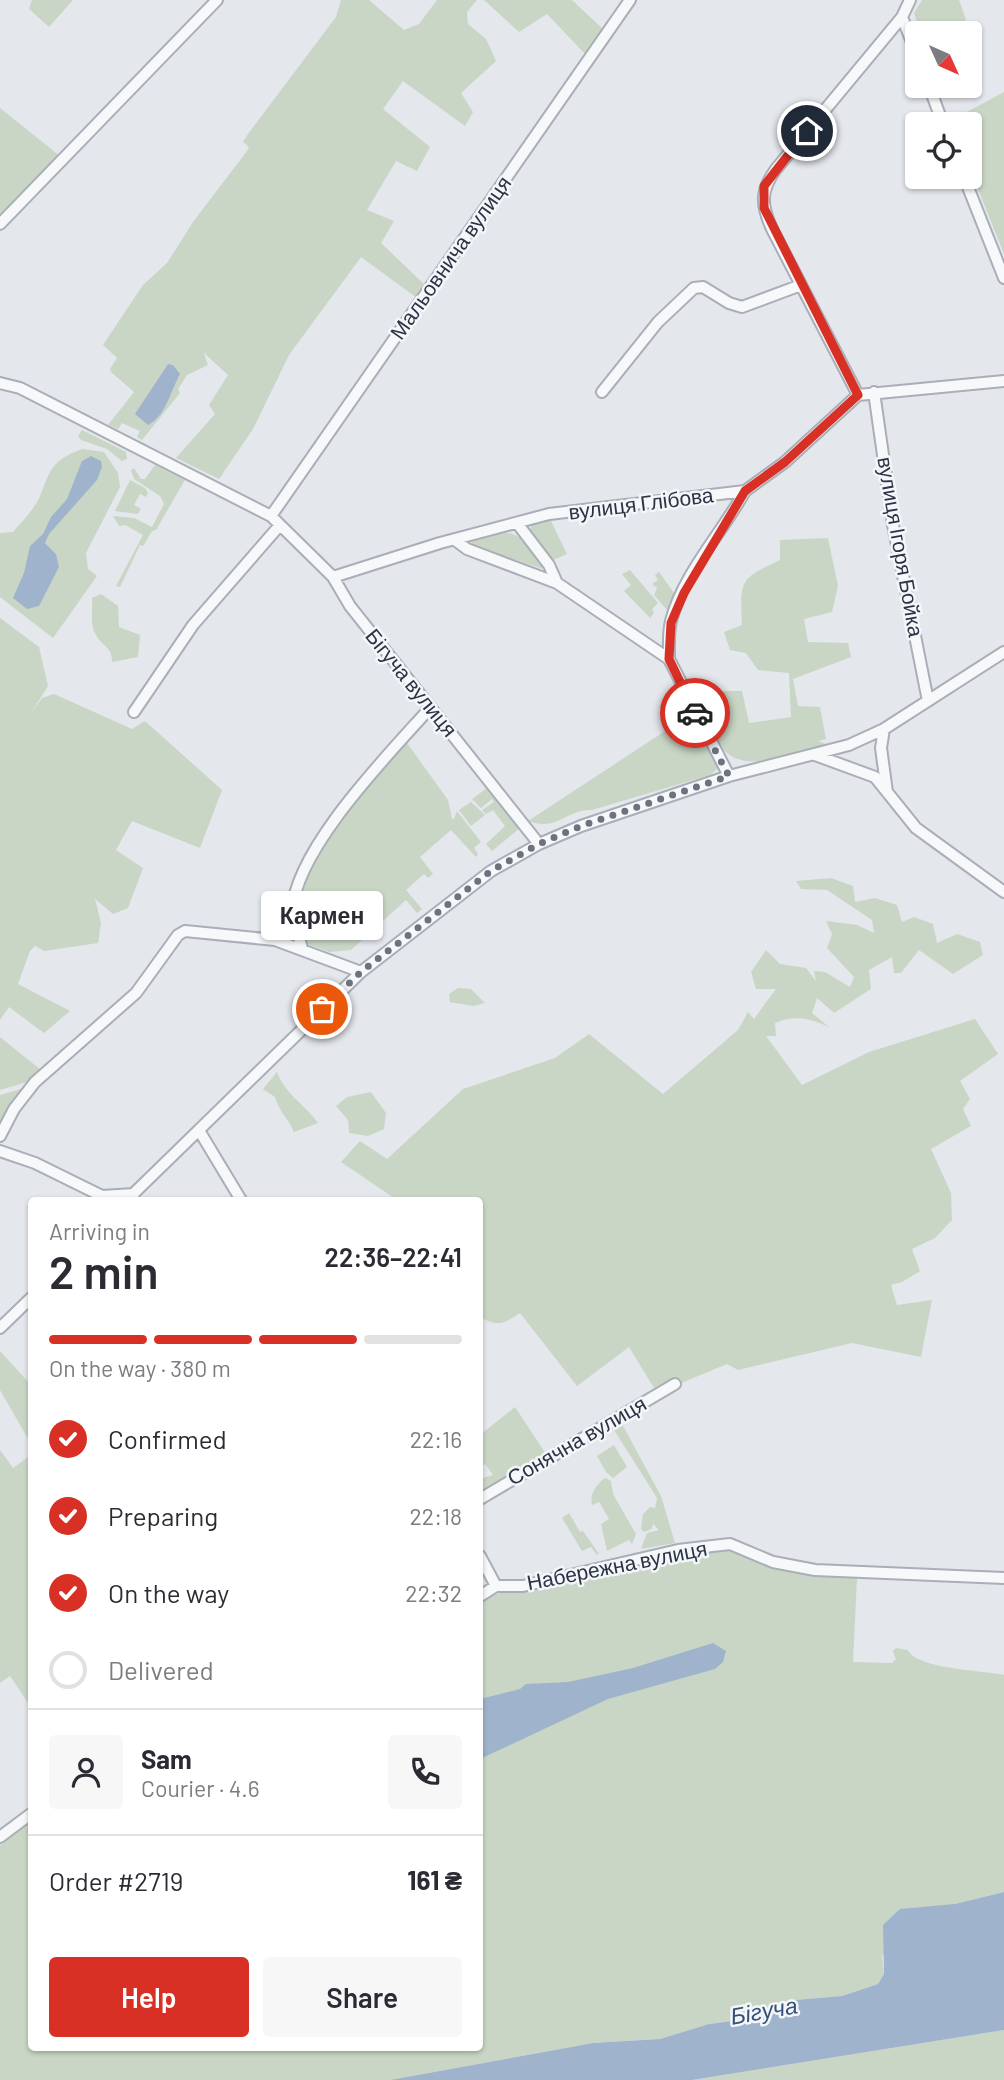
<!DOCTYPE html>
<meta charset="utf-8">
<style>
:root{--surface:#fff;--page:#f7f7f7;--text:#2b2b33;--muted:#7c7c81;--line:#e1e1e2;--accent:#d93025}
body{margin:0;font-family:Barlow,sans-serif;background:var(--page);color:var(--text);height:100vh;display:flex;flex-direction:column;font-size:26px;white-space:nowrap}
*{box-sizing:border-box;margin:0}
p{font-size:23px;color:var(--muted)}
.icon{flex:none;width:38px;height:38px;fill:none;stroke:currentColor;stroke-width:2;stroke-linecap:round;stroke-linejoin:round}
.map{position:relative;flex:1;overflow:hidden}
.panel{position:absolute;left:28px;top:1197px;width:455px;height:854px;display:flex;flex-direction:column;background:var(--surface);border-radius:7px;box-shadow:0 2px 5px #0004}
.panel>*{flex:none}
.needle{width:46px;rotate:135deg}
.fabs{position:absolute;left:905px;top:21px;display:grid;gap:14px}
.fabs a{display:grid;place-items:center;width:77px;height:77px;border-radius:7px;background:var(--surface);box-shadow:0 2px 5px #0004;font-size:35px}
.pin{position:absolute;display:grid;place-items:center;width:60px;height:60px;color:#fff;margin:-30px;border:4px solid #fff;border-radius:50%;box-shadow:0 2px 7px #0007}
.courier{position:absolute;display:grid;place-items:center;width:70px;height:70px;margin:-35px;border:5px solid #d93025;border-radius:50%;background:#fff;color:#222;box-shadow:0 2px 9px #0007}
.bubble{position:absolute;height:49px;border-radius:7px;background:var(--surface);box-shadow:0 2px 5px #0004;font-size:23px;font-weight:600;line-height:49px;text-align:center}
.summary em{font-style:normal;font-weight:600}
.summary div{display:flex;flex-direction:column-reverse}
.summary{display:flex;align-items:center;justify-content:space-between;height:119px;padding:0 21px}
h1{font-size:46px;font-weight:600;line-height:52px}
.bar{display:grid;grid-template-columns:repeat(4,1fr);gap:10px 7px;align-content:center;height:84px;padding:0 21px}
.bar i{height:9px;border-radius:5px;background:var(--line)}
.bar .selected{background:var(--accent)}
.bar p{grid-column:span 4}
.line{display:flex;align-items:center;gap:18px;padding:0 21px;border-top:2px solid var(--line)}
.line div{flex:1}
.round{display:grid;place-items:center;flex:none;width:74px;height:74px;border-radius:7px;background:var(--page)}
ol{padding:0 21px;list-style:none}
li{display:flex;align-items:center;gap:21px;height:77px}
li p{margin-inline-start:auto}
li .icon{padding:7px;border-radius:50%;background:var(--accent);color:#fff;stroke-width:4}
li:last-child{color:var(--muted)}
li i{width:38px;height:38px;border:4px solid var(--line);border-radius:50%}
.cta{display:flex;gap:14px;margin-top:auto;padding:14px 21px}
.cta a{flex:1;height:80px;border-radius:7px;background:var(--accent);color:#fff;font-size:28px;font-weight:600;line-height:80px;text-align:center}
.cta a+a{background:var(--page);color:var(--text)}
.map>svg:first-child{display:block}
.green{fill:#c9d6c5}
.water{fill:#9fb4cc}
.lines{fill:none;stroke-linecap:round;stroke-linejoin:round}
.minor-casing{stroke:#a9aeb7;stroke-width:14}
.minor{stroke:#f7f8fa;stroke-width:10}
.done{stroke:#6c737f;stroke-width:7;stroke-dasharray:0 12.6}
.route{stroke:#d93025;stroke-width:9}
.labels{text-anchor:middle;stroke-width:5;stroke-linejoin:round;paint-order:stroke}
.street-label{font-size:21px;fill:#2b3445;stroke:#f4f6f9}
.water-label{font-size:23px;font-style:italic;fill:#34527a;stroke:#f4f6f9}
</style>
<div class="map">
<svg width="1004" height="2080" viewBox="0 0 1004 2080">
<rect width="100%" height="100%" fill="#e4e7ec"/>
<path class="green" d="M32,0h41l-24,27 -20,-18z
M341,0h28l35,30 15,-6 18,-24h40l-10,12 1,12 18,15 10,22 -35,32 12,19 -8,14 -62,-45 -20,28 47,38 -13,24 -21,-10 -29,49 27,11 -13,22 43,41 -7,14 -56,-41 -72,98 -36,74 -34,50 -43,-21 39,-44 -6,-9 19,-30 -24,-22 4,12 -21,10 -9,14 2,4 -38,47 -5,-3 3,-6 -18,-8 -4,6 -10,-4 26,-33 -23,-20 -1,-3 7,-11 -14,-13 40,-60 24,-22 26,-41 54,-71 2,-4 -6,-5 5,-8 88,-117z
M484,0h88l32,30 -18,25 -39,-41 -28,18z
M922,0h37l7,20 -30,13h-16l-6,-20z
M1004,92v162l-34,-85v-45h-17l-1,-4z
M0,108l60,48 -60,59z
M82,430l44,22 1,7 -5,2 -15,-12 -26,-9 -3,-4z
M82,449l22,3 14,21 2,14 -34,66 2,16 9,7 -44,62 -53,-41v-64l13,-1c9,-10 22,-24 27,-36 11,-27 11,-35 42,-47z
M155,465l30,15 -29,50 -4,1 -9,15 -3,-1 -20,42 -4,-1 27,-51 -18,-10 -6,1 -6,-10 21,2 18,9 12,-23 -4,-8 -26,-17 -3,-9 3,-2 7,11h4z
M130,480l15,8 3,5 -2,4 -6,-3 -6,11 7,4 -3,5 -23,-3z
M550,519l17,35 -16,7 -21,-32 3,-6z
M501,532c18,0 39,18 42,37l-72,-24 1,-6z
M828,538l10,48 -6,26 -28,7 4,23 40,1 3,14 -58,22 5,27 22,1 6,32 -8,2 13,5c-79,17 -109,40 -136,-55h47l7,32 42,-6 -2,-44 -31,-3 -12,-17 -16,-3 -6,-18 18,-7c-2,-45 -3,-46 38,-65v-20z
M630,570l28,33 -6,6 2,4 -4,5 -26,-27 7,-6 -9,-11z
M659,572l15,21 -7,17 -13,-15 3,-7 -5,-4 6,-4 -3,-5z
M101,594l17,12 1,21 21,8 -2,22 -26,5c1,-15 -11,-16 -17,-29 -5,-8 -2,-25 -3,-35z
M0,618l39,29 9,39 -17,27 11,-15 12,-4 78,35 13,-8 77,69 -22,58 -68,-27 -16,29 27,18 -15,40 -15,6 -18,-15 6,24 -3,20 -54,8 -9,-5 -5,5 -12,33 52,27 -26,22 -35,-26 -9,13z
M685,718l32,39v12l-7,6 -118,35c-26,-1 -34,22 -64,11z
M407,743l41,57 4,19h2l3,-8 24,31 -7,6 4,6 -2,3 -25,-27 -31,27 13,17 -5,4 -4,-4 -18,16 16,19 -5,4 -11,-13 -55,50 -22,2 -24,-9c-5,-12 -11,-24 -10,-37 7,-52 77,-124 112,-163z
M487,788l33,40 -28,23 -6,-7 19,-18 -12,-16 -7,4 -4,-4 12,-8 -2,-3 -11,9 -9,-9z
M471,802l14,13 -14,11 -12,-16z
M831,878l22,8 2,16 20,-4 22,7 5,17 12,-5 19,7 4,19 20,-9 23,8 3,13 -30,19 -34,-24 -18,23h-7l-2,-16 -23,13 2,19 -37,24 -17,-15 -5,15 17,14c-21,-9 -33,-12 -54,-4l1,13h-10l36,49 67,-33 106,-33 23,35 -38,27 10,18 -7,10 8,17 -40,23 20,44 1,27 -17,18 -23,11 8,22 -18,11 -11,3 6,20 35,-5 -11,57 -69,-14 -114,27 -11,-6 -48,20 -4,-7 -21,11 -25,-41 -52,39 -57,-73c-17,11 -22,14 -40,4v-117h-83l-56,-38 19,-21 27,18 76,-70 92,-31 34,-24 74,60 75,-64 10,-18 6,7 22,-30h-20l-5,-17 15,-22 14,14 26,4 10,13 -2,-10 11,1 25,15 4,-10 -27,-29 5,-14 -6,-13 31,4 17,8 -2,-13 -45,-30 -26,-1 -5,-8z
M458,988l13,1 14,14 -12,3 -23,-4 -1,-8z
M0,1037l41,33 -14,12 -27,8z
M277,1072c8,22 27,32 41,51l-24,9c-6,-14 -15,-20 -19,-35l-12,-8z
M24,1088l-24,37v-30z
M371,1092l15,21 -2,16 -16,7 -19,-3 -1,-13 -12,-14 11,-9z
M0,1351l31,34v59l-31,-54z
M515,1407l31,47 -66,40v-15l13,-4 -8,-11 -5,3v-32z
M622,1424l39,72 14,47 -34,6 6,-16 12,-3 -6,-6 2,-13 -3,18 -8,3 -3,-3 2,-15 7,-7 5,1 2,-10 -43,-68z
M614,1445l13,22 -14,11 -7,-6 -9,-16z
M0,1450l13,18 18,-13v252l-21,-31 -10,7z
M605,1478l6,3 2,13 23,40 -4,10 -3,-4 -22,11 -6,-27 8,-5 -10,-17 -7,3c-3,-11 5,-21 13,-27z
M569,1513l11,19 3,-1 16,23 -2,1 -6,-8 -9,4 -20,-33z
M720,1548l78,25 59,5 -4,84 39,1 4,-4 -3,-8 3,-3 12,2c9,19 72,20 96,25v217l-49,12 -73,52 2,18 -6,10 -36,12 -47,4 -38,18 -48,6 -49,15 -67,4 -203,37h-390v-235l31,-23 1,226h448v-446l22,-10 5,1 135,-33z
M1004,2030v50h-312z"/>
<path class="water" d="M168,364l5,1 7,9c-9,16 -14,42 -32,51l-13,-11z
M91,456l10,5 1,6 -5,13 -48,54 -4,9 11,11 3,13 -20,39 -12,3 -14,-11 11,-25 6,-27 13,-12 8,-17 16,-18 15,-38z
M713,1643l13,8 -3,11 -8,7 -107,30 -128,60v-60l40,-10 6,-5 42,-2 65,-14z
M1004,1892v138l-312,50h-302l203,-37 67,-4 49,-15 47,-6 39,-18 47,-4 36,-12 6,-10 -1,-49 17,-16 55,-5z"/>
<g class="lines">
<g class="minor-casing">
<path id="minor" d="M902,17l15,38
M929,86l14,38
M964,177l40,101
M0,224l217,-224
M0,383l20,5 251,128 62,61 17,29 189,238
M602,392l56,-70 36,-34 9,-1 26,16 13,4 59,-22
M874,392l19,133 35,176
M858,395l-86,-166c-11,-24 -12,-38 4,-60l126,-152 8,-17
M271,516l359,-516
M517,523l32,42 8,18
M455,540l12,9 90,34 112,76
M333,577l107,-34 109,-29 196,-23 40,-29 73,-67 146,-14
M134,712l59,-87 87,-100
M884,729l-3,19 6,44
M815,755l60,22 41,51 88,64
M729,776l-60,-117c0,-12 -1,-26 2,-38 12,-47 51,-88 74,-130
M302,949c-2,-11 -10,-25 -10,-37 3,-63 97,-158 138,-204
M200,1132l41,68
M0,1136l14,-27 21,-27 101,-89 42,-58 7,-4 90,9 86,32
M0,1151l35,12 67,33 32,-2
M127,1200l234,-228 130,-101 48,-27 42,-18 148,-50 120,-31 35,-16 120,-77
M0,1328l32,-31
M480,1499l195,-115
M480,1556l16,30
M480,1596l16,-10h27l155,-36 52,-6 43,18 42,8 189,8
M0,1837l32,-24"/>
</g>
<use href="#minor" class="minor"/>
</g>
<g class="lines">
<path class="done" d="M322,1009l39,-37 130,-101 48,-27 42,-18 148,-50 -34,-63"/>
<path class="route" d="M695,713l-26,-54 2,-36 13,-30 61,-102 40,-29 73,-67 -94,-187v-22l43,-55"/>
</g>
<g class="labels">
<g class="street-label">
<text transform="translate(451 258) rotate(-55)" y="7">Мальовнича вулиця</text>
<text transform="translate(641 504) rotate(-7)" y="7">вулиця Глібова</text>
<text transform="translate(900 547) rotate(80)" y="7">вулиця Ігоря Бойка</text>
<text transform="translate(411 683) rotate(51)" y="7">Бігуча вулиця</text>
<text transform="translate(577 1441) rotate(-30)" y="7">Сонячна вулиця</text>
<text transform="translate(617 1566) rotate(-11)" y="7">Набережна вулиця</text>
</g>
<g class="water-label">
<text transform="translate(764 2011) rotate(-10)" y="8">Бігуча</text>
</g>
</g>
</svg>
<div class="fabs">
<a><svg class="needle" viewBox="-14 -14 28 28"><path d="M0-13l5 13h-10z" fill="#e53935"/><path d="M0 13l5-13h-10z" fill="#7c7c81"/></svg></a>
<a><svg class="icon" aria-label="locate" viewBox="0 0 24 24"><circle cx="12" cy="12" r="6"/><path d="M12 2v4M12 18v4M2 12h4M18 12h4"/></svg></a>
</div>
<div class="pin" style="left:322px;top:1009px;background:#ea580c"><svg class="icon" aria-label="bag" viewBox="0 0 24 24"><path d="M5 8h14l-1 12H6zM9 8a3 3 0 0 1 6 0"/></svg></div>
<div class="pin" style="left:807px;top:131px;background:#1f2937"><svg class="icon" aria-label="home" viewBox="0 0 24 24"><path d="M3 11l9-7 9 7M6 9v11h12V9"/></svg></div>
<div class="courier" style="left:695px;top:713px"><svg class="icon" aria-label="car" viewBox="0 0 24 24"><path d="M5 17H2v-5l4-1 3-4h7l3 4 3 1v5h-3M9 17h6M6 11h13"/><circle cx="7" cy="17" r="2"/><circle cx="17" cy="17" r="2"/></svg></div>
<div class="bubble" style="left:261px;top:891px;width:122px">Кармен</div>
<section class="panel">
<div class="summary"><div><h1>2 min</h1><p>Arriving in</p></div><em>22:36–22:41</em></div>
<div class="bar"><i class="selected"></i><i class="selected"></i><i class="selected"></i><i></i><p>On the way · 380 m</p></div>
<ol>
<li><svg class="icon" aria-label="check" viewBox="0 0 24 24"><path d="M5 12l5 5 9-10"/></svg>Confirmed<p>22:16</p></li>
<li><svg class="icon" aria-label="check" viewBox="0 0 24 24"><path d="M5 12l5 5 9-10"/></svg>Preparing<p>22:18</p></li>
<li><svg class="icon" aria-label="check" viewBox="0 0 24 24"><path d="M5 12l5 5 9-10"/></svg>On the way<p>22:32</p></li>
<li><i></i>Delivered</li>
</ol>
<div class="line" style="height:126px"><a class="round"><svg class="icon" aria-label="person" viewBox="0 0 24 24"><circle cx="12" cy="8" r="4"/><path d="M4 21q1-7 8-7t8 7"/></svg></a><div><b>Sam</b><p>Courier · 4.6</p></div><a class="round"><svg class="icon" aria-label="phone" viewBox="0 0 24 24"><path d="M5 4h4l2 5-3 2q2 4 5 5l2-3 5 2v4C11 20 4 13 5 4z"/></svg></a></div>
<div class="line" style="height:91px"><div>Order #2719</div><b>161 ₴</b></div>
<div class="cta"><a>Help</a><a>Share</a></div>
</section>
</div>
